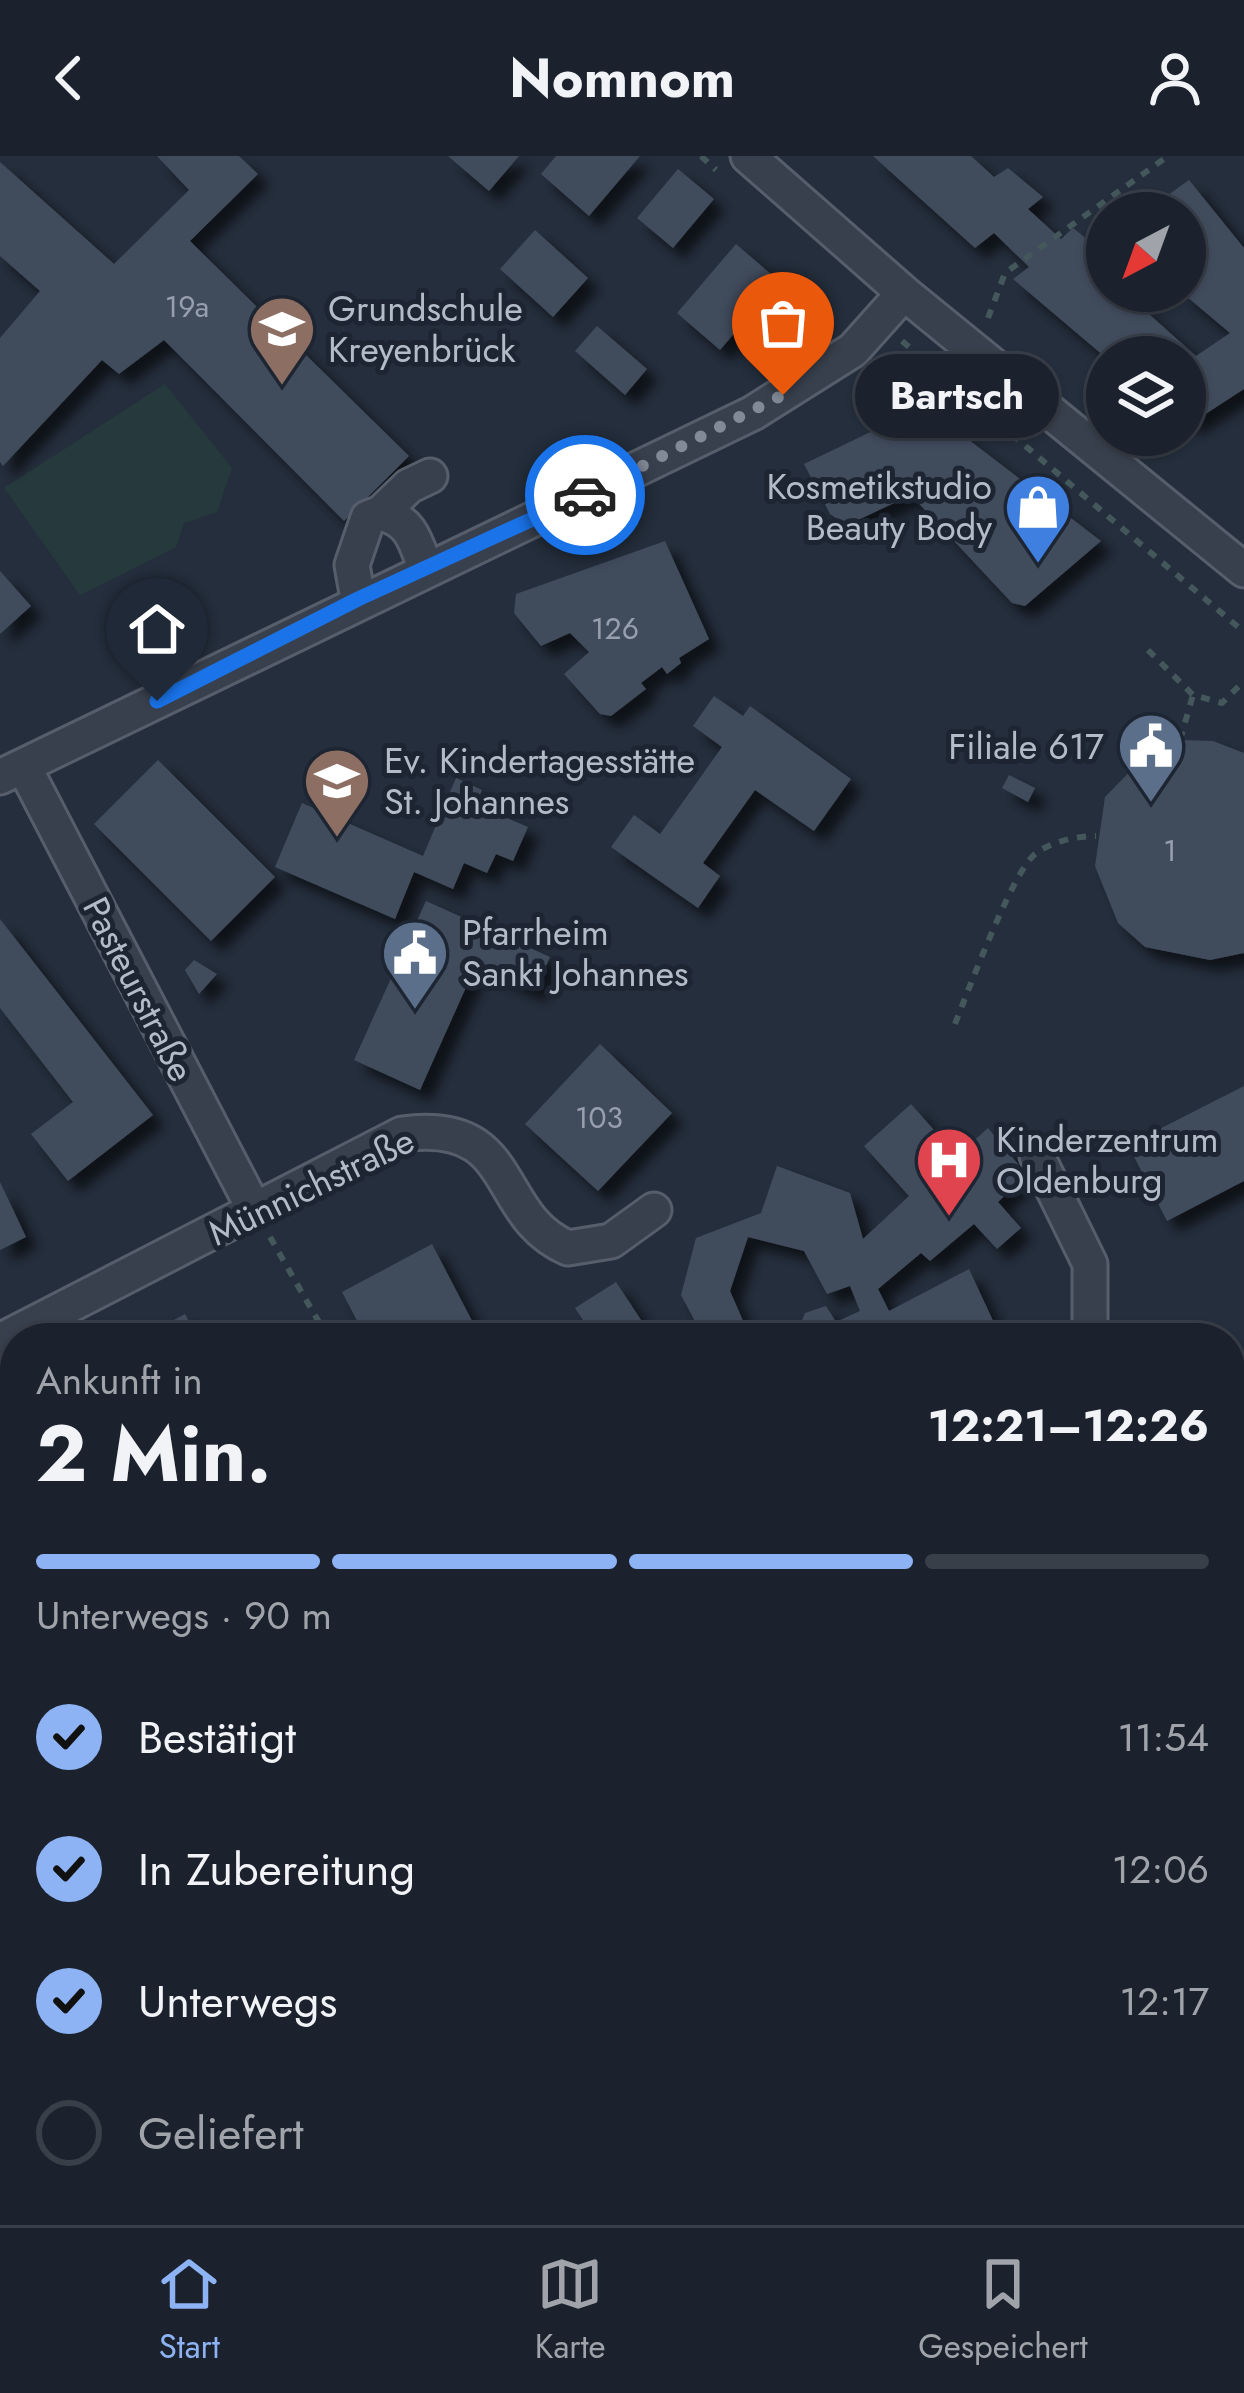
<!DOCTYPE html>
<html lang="de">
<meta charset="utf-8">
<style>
:root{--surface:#1b222d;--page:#282f39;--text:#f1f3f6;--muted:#a0a4aa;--line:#393f49;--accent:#8db3f4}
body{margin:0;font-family:Jost,sans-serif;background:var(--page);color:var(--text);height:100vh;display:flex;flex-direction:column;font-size:45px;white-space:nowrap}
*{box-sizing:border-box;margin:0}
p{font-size:39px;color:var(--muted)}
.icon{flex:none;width:66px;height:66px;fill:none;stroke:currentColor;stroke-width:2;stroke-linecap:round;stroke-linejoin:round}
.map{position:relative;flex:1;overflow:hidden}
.side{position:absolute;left:0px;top:1167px;width:1245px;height:903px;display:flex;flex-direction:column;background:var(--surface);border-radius:48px 48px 0 0;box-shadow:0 3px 9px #0004,0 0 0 3px var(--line)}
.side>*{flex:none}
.needle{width:78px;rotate:221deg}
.tools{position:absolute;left:1086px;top:36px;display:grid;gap:24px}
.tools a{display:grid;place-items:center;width:120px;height:120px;border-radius:50%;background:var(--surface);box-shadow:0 3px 9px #0004,0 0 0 3px var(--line);font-size:60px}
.pin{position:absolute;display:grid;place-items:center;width:102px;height:102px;color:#fff;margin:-123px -51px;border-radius:50% 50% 50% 0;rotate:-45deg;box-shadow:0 0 12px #0007}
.pin .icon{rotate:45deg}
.courier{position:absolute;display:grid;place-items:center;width:120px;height:120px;margin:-60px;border:9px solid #1a73e8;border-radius:50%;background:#fff;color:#222;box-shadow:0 3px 15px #0007}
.bubble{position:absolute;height:84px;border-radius:42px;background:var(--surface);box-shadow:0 3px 9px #0004,0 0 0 3px var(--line);font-size:39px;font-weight:700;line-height:84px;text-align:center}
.head em{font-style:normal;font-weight:700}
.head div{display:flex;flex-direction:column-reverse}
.head{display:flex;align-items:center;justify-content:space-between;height:204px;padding:0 36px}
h1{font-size:78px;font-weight:700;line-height:90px}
.bar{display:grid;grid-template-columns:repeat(4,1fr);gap:18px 12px;align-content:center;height:144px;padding:0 36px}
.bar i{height:15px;border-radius:9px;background:var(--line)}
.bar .on{background:var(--accent)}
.bar p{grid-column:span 4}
ol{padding:0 36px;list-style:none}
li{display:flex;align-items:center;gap:36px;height:132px}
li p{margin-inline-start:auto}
li .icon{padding:12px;border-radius:50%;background:var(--accent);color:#111;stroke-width:4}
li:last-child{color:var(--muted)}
li i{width:66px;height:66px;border:6px solid var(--line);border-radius:50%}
header{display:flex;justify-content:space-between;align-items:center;height:156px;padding:0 36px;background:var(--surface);font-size:54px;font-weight:700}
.tab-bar{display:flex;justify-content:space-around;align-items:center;height:168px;border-top:3px solid var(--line);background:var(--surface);font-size:33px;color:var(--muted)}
.tab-bar a{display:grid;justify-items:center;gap:6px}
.tab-bar .on{color:var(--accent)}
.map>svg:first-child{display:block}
.green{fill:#263a3d}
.building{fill:#414c5b;filter:url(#shadow)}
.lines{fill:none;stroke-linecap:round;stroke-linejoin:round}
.minor-casing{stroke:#565e6b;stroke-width:39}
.major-casing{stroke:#414956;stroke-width:48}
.path{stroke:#44575b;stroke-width:6;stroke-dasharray:9 9;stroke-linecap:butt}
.minor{stroke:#38404d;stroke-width:33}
.major{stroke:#565f6d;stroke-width:42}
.done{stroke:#828a97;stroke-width:12;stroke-dasharray:0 21.6}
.route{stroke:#1a73e8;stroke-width:15}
.labels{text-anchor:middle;stroke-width:10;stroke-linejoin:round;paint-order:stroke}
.number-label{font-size:30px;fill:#979fad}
.poi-label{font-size:36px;fill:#b4bbc8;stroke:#1d2532;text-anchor:start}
.street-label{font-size:36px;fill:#b4bbc8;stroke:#1d2532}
</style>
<header><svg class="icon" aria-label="back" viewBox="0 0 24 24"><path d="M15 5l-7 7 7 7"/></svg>Nomnom<svg class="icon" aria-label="person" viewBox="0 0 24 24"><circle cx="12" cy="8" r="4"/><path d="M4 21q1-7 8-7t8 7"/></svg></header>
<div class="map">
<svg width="1244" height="2069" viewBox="0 0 1244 2069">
<defs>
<filter id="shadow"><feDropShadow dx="11" dy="11" stdDeviation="6" flood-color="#0009"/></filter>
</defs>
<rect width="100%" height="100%" fill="#242e3c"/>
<path class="green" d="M165,228l67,84 -15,44 -33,11 -8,24 -96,48 -76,-107z
M1230,1633l14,28v42l-7,4 -7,-16z"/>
<path class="building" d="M157,0h82l19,18 -68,67 219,215 -65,65 -180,-181 -45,34 -17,-14 -99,106 -3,-4v-124l40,-47 -40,-35v-94l114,102 75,-74z
M448,0h71l-30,35z
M556,0h84l-51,60 -48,-42z
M873,0h98l23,21 14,-9 35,29 -15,12 33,30 12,-11 34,27v36h29l-6,6 66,59 34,-23 -50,-42h5v-78h-42l46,-33 55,68v141l-57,37 -2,-69h-80l-92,-78 16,-12 -35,-34 -19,15z
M678,13l36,30 -41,49 -36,-30z
M535,74l53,48 -35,39 -53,-48z
M736,88l43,37 -59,69 -43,-37z
M597,170l50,43 -22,26 -50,-44z
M924,257l15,4 162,124 -76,65 -13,-3 -101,-108 -55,26 -14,1 -12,-8 -26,-50 104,-50z
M665,385l44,98 -30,19 2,5 -14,11 -5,-7 -21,16 5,6 -35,27 -11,-2 -36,-40 25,-22 -19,-19 -29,13 -27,-33 2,-19z
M0,415l31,35 -31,28z
M714,540l29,20 7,-10 101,73 -37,52 -59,-41 -52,73 17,13 -22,32 -87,-61 23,-32 26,19 62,-87 -29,-21z
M1180,584l33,1 31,12v200l-34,7 -65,-13 -27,-24 -23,-57 10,-69 42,-43z
M158,604l117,117 -64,64 -117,-117z
M1009,619l26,13 -7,14 -26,-14z
M456,622l26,12 -6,15 52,22 -15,34 -17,-7 -9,19 -23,-10 -11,26 -39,-17 -19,47 -120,-52 27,-64 121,53z
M426,745l124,56 -15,34 -59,-26 -56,125 -66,-30z
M0,763l153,196 -85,66 -37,-47 42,-32 -73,-94z
M194,804l23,14 -18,20 -14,-24z
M600,888l72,69 -74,78 -73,-67z
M1244,930v95l-77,40 -39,-76z
M911,948l46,52 31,-28 39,47 -29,27 23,26 -24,21 -23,-25 -44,37 -9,-8 -43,36 11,22 80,-42 32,69h-223l22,-13 5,-12 21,-7 10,16 24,-11 -10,-25 -23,8 -23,-43 -56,-14 -18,54 18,41 18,6h-62l-23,-43 15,-57 65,-25 16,-47 73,27 13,46 46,-43 -45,-50z
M0,1026l26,55 -26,13z
M432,1088l49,94h-115l-24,-46z
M616,1126l37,56h-58l-20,-30z
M185,1158l13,24h-57z
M15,1259v96l-15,7v-95z
M1244,1411v93l-14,-28v-58z
M0,1450l15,26v60l-15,-26z
M15,1547v38l-12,7 -3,-36z
M0,1663l15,27v39l-15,9z
M1230,1770l14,29v78l-14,7z
M1244,2027v42h-82l27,-14h41v-21z
M15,2029v26h123l6,12 -144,2v-14l8,-4 -8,-14z
M292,2055h116l7,14h-116z"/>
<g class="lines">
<g class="minor-casing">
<path id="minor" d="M748,0l156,137 340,277
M425,411c-10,-27 -14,-46 -44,-54l28,-27 21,-10
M358,443l-6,-34 16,-47 13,-5
M24,611l231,444
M0,621l753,-364 100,-63 51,-57
M1037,1000l53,108v74
M0,1185l402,-207c118,-16 89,81 166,114l43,-7 43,-31
M226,2055l6,14
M943,2055l7,14"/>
</g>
<g class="major-casing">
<path id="major" d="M1230,1237l14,-7
M0,1845l15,-7"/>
</g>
<path class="path" d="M701,0l15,14
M988,162l17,-45 163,-117
M902,185l342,291
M1148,494l45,45 29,8 22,-22
M1180,584l13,-45
M955,868c13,-33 57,-150 79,-169 15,-13 43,-19 62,-19
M270,1081l58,101
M1230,1288l14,-7
M505,2069l26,-14"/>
<use href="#minor" class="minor"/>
<use href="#major" class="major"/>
</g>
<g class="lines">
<path class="done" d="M585,339l198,-100"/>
<path class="route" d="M157,545l201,-102 227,-104"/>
</g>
<defs>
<g id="school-pin" transform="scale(3.45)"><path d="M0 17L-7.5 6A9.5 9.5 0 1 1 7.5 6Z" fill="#8d6e63" stroke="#1d2532"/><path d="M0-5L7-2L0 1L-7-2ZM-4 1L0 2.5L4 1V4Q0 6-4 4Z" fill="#fff"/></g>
<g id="shop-pin" transform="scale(3.45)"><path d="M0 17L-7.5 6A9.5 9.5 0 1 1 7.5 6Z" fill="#3f7fe0" stroke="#1d2532"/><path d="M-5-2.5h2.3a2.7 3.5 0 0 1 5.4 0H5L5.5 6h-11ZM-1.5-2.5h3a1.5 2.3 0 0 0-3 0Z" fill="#fff"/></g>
<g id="civic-pin" transform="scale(3.45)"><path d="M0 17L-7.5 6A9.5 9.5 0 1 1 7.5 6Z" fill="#5c6f8a" stroke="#1d2532"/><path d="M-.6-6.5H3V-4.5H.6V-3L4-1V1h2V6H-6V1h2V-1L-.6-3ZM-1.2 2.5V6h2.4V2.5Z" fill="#fff"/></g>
<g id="hospital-pin" transform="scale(3.45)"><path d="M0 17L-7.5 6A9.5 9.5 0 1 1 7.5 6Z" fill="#e0444e" stroke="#1d2532"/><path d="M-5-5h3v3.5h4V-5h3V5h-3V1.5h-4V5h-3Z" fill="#fff"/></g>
</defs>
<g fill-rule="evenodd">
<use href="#school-pin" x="282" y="173"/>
<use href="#shop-pin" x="1038" y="351"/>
<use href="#civic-pin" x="1151" y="590"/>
<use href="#school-pin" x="337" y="625"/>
<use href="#civic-pin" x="415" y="797"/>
<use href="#hospital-pin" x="949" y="1004"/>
</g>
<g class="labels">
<g class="number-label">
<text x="187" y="161">19a</text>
<text x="615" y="483">126</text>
<text x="1170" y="705">1</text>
<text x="599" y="972">103</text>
</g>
<g class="poi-label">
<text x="328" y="165">Grundschule<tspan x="328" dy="41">Kreyenbrück</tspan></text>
<text x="992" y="343" text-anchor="end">Kosmetikstudio<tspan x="992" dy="41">Beauty Body</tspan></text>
<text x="1104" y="603" text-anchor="end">Filiale 617</text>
<text x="384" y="617">Ev. Kindertagesstätte<tspan x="384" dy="41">St. Johannes</tspan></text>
<text x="462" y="789">Pfarrheim<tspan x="462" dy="41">Sankt Johannes</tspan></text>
<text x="996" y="996">Kinderzentrum<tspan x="996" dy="41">Oldenburg</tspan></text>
</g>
<g class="street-label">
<text transform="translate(139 833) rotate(63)" y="13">Pasteurstraße</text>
<text transform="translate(311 1030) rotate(-26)" y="13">Münnichstraße</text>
</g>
</g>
</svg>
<div class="tools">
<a><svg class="needle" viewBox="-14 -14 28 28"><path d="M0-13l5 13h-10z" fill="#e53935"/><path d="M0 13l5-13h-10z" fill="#a0a4aa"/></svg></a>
<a><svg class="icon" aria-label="layers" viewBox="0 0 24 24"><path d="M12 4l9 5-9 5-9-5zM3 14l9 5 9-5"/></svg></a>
</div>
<div class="pin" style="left:783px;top:239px;background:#ea580c"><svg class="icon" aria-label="bag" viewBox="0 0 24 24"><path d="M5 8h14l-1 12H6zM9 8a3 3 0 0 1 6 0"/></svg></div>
<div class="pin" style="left:157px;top:545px;background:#1f2937"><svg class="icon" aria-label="home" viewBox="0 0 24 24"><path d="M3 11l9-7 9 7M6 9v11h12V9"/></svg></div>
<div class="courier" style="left:585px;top:339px"><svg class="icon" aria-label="car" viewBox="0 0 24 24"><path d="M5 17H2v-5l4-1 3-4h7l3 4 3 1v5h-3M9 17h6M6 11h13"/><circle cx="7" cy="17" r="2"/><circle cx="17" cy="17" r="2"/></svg></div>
<div class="bubble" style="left:855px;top:198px;width:204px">Bartsch</div>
<section class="side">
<div class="head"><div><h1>2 Min.</h1><p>Ankunft in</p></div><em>12:21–12:26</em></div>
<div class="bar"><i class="on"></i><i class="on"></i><i class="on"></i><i></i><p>Unterwegs · 90 m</p></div>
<ol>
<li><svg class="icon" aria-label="check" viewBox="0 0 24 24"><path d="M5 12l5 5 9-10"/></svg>Bestätigt<p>11:54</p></li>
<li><svg class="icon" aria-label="check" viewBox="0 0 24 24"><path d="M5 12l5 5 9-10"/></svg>In Zubereitung<p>12:06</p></li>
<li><svg class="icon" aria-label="check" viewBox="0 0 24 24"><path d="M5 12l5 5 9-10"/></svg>Unterwegs<p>12:17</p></li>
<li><i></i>Geliefert</li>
</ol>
</section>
</div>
<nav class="tab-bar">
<a class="on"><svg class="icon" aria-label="home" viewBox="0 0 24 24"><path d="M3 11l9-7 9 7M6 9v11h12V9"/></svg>Start</a>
<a><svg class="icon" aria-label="map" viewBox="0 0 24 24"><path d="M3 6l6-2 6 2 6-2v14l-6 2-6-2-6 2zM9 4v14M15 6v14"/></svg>Karte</a>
<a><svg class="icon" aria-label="saved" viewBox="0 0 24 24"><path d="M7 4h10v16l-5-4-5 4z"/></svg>Gespeichert</a>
</nav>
